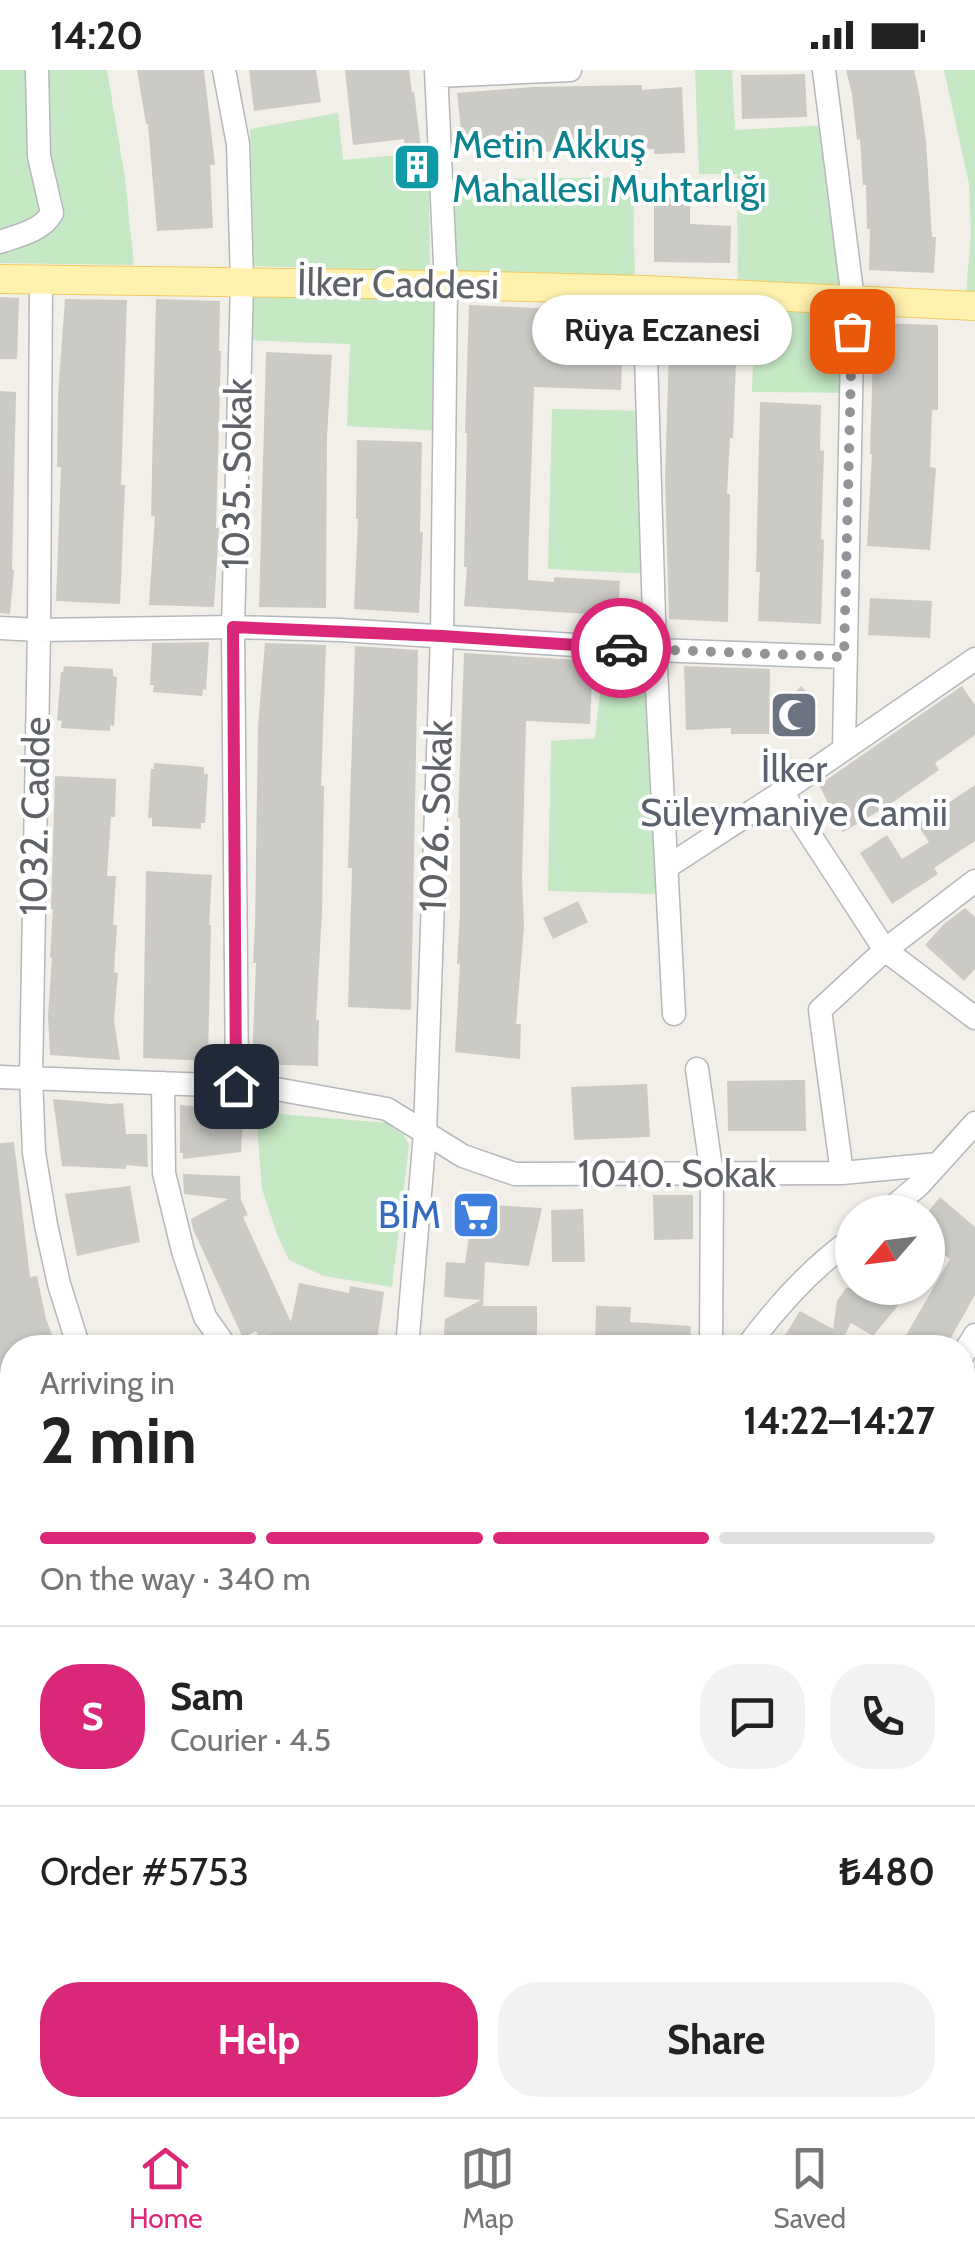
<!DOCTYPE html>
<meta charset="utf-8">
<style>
:root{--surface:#fff;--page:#f2f2f2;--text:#222;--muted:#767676;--line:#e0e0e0;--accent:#db2777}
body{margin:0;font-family:Cabin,sans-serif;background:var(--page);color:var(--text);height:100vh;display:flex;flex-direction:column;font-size:38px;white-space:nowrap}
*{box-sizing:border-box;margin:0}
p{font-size:32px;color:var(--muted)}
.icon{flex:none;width:55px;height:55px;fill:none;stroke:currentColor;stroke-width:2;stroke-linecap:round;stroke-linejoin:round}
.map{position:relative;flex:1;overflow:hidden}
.sheet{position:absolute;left:0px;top:1265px;width:975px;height:782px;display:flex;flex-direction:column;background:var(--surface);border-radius:40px 40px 0 0;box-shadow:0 2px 8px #0004}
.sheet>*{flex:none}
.needle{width:65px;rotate:242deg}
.fabs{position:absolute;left:835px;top:1125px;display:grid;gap:20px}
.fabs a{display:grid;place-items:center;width:110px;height:110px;border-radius:50%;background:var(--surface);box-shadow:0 2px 8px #0004;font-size:50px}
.pin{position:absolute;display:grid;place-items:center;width:85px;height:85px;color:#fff;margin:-42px;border-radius:20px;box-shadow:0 5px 15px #0006}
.courier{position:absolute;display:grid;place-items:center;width:100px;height:100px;margin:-50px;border:8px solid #db2777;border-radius:50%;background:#fff;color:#222;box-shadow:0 2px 12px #0007}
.bubble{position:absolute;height:70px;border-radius:35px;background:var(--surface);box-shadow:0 2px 8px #0004;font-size:32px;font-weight:800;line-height:70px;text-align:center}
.headline em{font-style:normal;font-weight:800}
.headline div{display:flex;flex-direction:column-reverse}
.headline{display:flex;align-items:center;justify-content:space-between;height:170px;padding:0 40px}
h1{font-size:65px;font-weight:800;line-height:75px}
.bar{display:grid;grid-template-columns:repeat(4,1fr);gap:15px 10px;align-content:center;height:120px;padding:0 40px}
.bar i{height:12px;border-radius:8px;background:var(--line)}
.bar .selected{background:var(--accent)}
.bar p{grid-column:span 4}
.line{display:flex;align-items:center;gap:25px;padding:0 40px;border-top:2px solid var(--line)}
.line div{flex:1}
.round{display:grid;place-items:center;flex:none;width:105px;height:105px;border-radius:40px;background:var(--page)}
.button{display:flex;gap:20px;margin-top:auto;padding:20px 40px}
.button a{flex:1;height:115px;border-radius:40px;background:var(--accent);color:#fff;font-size:40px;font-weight:800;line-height:115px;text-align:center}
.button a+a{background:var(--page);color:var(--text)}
.status{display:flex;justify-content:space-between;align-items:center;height:70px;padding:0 50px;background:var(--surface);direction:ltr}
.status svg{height:28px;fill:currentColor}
.tabs{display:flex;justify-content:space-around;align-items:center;height:140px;border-top:2px solid var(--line);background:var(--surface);font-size:28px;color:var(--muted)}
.tabs a{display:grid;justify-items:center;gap:5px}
.tabs .selected{color:var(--accent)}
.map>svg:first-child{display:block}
.green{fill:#c5e8c5}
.building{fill:#cccac5}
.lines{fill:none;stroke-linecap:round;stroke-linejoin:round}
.minor-casing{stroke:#b5b8bc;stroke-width:25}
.major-casing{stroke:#f2c960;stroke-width:30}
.minor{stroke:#fff;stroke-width:22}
.major{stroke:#fff2af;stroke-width:28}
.done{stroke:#929495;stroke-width:10;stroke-dasharray:0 18}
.route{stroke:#db2777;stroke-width:12}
.labels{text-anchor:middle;stroke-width:8;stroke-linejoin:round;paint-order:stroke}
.culture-label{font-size:38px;fill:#0d838f;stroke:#fff;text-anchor:start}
.street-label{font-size:38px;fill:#5f6368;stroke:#fff}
.worship-label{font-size:38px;fill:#5b616d;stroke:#fff}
.shop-label{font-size:38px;fill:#366cbe;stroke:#fff;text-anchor:end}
</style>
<div class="status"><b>14:20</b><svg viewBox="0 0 49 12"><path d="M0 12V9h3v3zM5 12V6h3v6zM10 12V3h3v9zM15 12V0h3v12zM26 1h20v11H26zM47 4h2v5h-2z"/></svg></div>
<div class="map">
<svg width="975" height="2047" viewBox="0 0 975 2047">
<rect width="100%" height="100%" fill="#f1efe8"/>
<path class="green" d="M0,0h107l18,108 9,87 -134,-2z
M695,0h37l3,60 96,-5 20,268 -99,-1 3,-96 -17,-2 -1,-120h-38z
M944,0h31v222h-9l5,-57 -2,-51z
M338,43l5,47 56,-5 3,36 27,-1 1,82 -176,-6 -4,-137z
M633,107l2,113 -189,-5 -2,146 -97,-5 3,-82 -110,-4 2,-58 204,2 -4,-104z
M552,339l96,2 5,163 -105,-5z
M630,602l12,4 4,9 11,209 -109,-3 3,-150 44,-3 7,-63z
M256,1042l131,11 17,12 5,10 -17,142 -68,-11 -35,-16 -12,-26 -15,-45z"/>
<path class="building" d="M137,0h67l11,95h-5l3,63 -56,3 -9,-107h-2z
M249,0h67l5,32 -67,9z
M345,0h64l3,23 2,-1 8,63h3l1,23 -18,1 -4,-40 -51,6z
M846,0h68l5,22 7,49 6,96h4l-2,36 -65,-3 1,-41h-3l-1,-44h-3l-3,-46 -3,1 -5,-46z
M805,4l2,43 -65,2 -1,-44z
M642,15v5l40,-3 3,66 -31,1v-5l-126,3v-6l-65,2 -6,-55 75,-6z
M654,128h36v26l41,2 -1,37 -76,-1z
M0,227l19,1 -2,61h-17z
M65,229l62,1 -6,185h4l-5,119 -64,-3 5,-134h-4l1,-72z
M156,229l64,2 -1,50h2l-5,177h3l-5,79 -65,-2 6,-89h-4z
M469,235l89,4v-4l66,2 -3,83 -87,-3 -5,146 -1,47 26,2v-5l66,4 -2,35 -154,-10 3,-39h-3l1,-45 2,-89h-2z
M668,239l66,3 -2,50h4l-3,76h-3l-3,56h3l-2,128 -59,-3 -4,-140 4,-130h-2z
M874,253l64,2v85h-6l-2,57 6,1 -6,82 -63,-4 5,-92h-2z
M266,282l66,3 -5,81 -1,172 -67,-1z
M0,321l16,1 -4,178h2l-4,44 -10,-1z
M760,332l61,3 -1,45 4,1 -3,88 3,1 -3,84 -63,-3 2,-49h-4z
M357,370l65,2 -2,90h3l-4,81 -65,-4 4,-90h-2z
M870,528l62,3 -2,37 -62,-3z
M209,572l-3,48 -3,-1 -1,7 -49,-4 1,-7h-4l2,-42z
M265,573l61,2 -5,141h3l-2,126 -6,108h3l-1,46 -66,-2 4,-101h-3l2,-37 3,-200z
M355,576l63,4 -7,360 -63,-3 4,-139h-4z
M464,583l129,8 -3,63 -64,-3 -4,158 2,47 -8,98h5l-1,35 -65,-7 5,-88h-3l3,-51v-95h-2z
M64,596l49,3v7l4,1 -3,49 -4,-1v6l-49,-3 1,-7 -5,-1 4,-48h2z
M684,596l86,3 -1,65h-38v-6l-45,2z
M801,616l18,20 -26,29 -22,-18z
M962,616l13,19v30l-40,28 4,7 -53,37 -43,25 -24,-47z
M154,693l50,4v7h4l-3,49h-4v6l-49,-3v-8h-4l3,-49h3z
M55,706l61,3 -1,38h-4l-4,59h9l-3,49h4l-3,47 4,1 -4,47 6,40 -70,-5 -2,-39 4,-58 -2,-1 3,-48h-2z
M975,715v56l-41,27 4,6 -46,30 -32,-51 27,-18 15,24 27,-17 -12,-18z
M146,801l66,4 -3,50h2l-3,136 -65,-3z
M578,831l10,21 -35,17 -10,-21z
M965,838l10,9v52l-11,12 -39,-36 19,-21z
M805,1010l1,51h-78l-1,-50z
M647,1014l3,53 -76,3 -3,-53z
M53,1029l57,5 13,-1 3,31h21l1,33 -22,-2v4l-64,-3z
M180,1035l63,5 -2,42 -58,7v-6h-3z
M14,1072l16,135 7,-1 9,43 11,29h-45v95l-12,7v-307z
M183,1104l57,2 1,24 7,15 -5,2 48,105 8,-39 50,10 1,-7 34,6 -8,56h-50l-52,-11 -7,3 -2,-6 -6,3 -3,-6 -13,7 -50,-109 -2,-10 37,-20 -44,-5z
M130,1116l10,56 -63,14 -12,-62z
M653,1125h40v44l-39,1z
M940,1127l35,30v68l-30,53h-22l-18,-11 45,-78 -10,-7 -12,16v-56z
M474,1134l68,4 -13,58 -44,-4 -2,44h54v42h-94l2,-29 36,-19 -37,-3 2,-35 19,1z
M583,1139l2,53h-33l-1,-52z
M846,1218h66l-39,48 -22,-13 -13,25h-46l-11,-6 19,-31 33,18 4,-28z
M596,1236l35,1 -1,15 61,4 -1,22h-95z
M962,1531l13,6v123l-4,16 -9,-2z
M0,1539l12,7v84l-12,-9z
M0,1659l12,9v76l-12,-8z
M972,1945l3,1v72l-13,-5v-38z"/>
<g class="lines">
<g class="minor-casing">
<path id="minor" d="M224,0l14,74 4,138 -9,345 4,459
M824,0l29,230 -9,448
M437,6l133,-6
M0,172c19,-7 42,-11 52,-29l-13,-57 -2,-86
M41,209l-2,351 -8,447 3,76 12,72 13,59 20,64
M644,220l11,360 19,364
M0,558l39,2 194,-3 107,3 315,20 189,7
M975,589l-193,133 103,158 90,68
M667,797l115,-75
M697,999l15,106 -1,173
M0,1007l265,10 122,22 76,47 52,18 327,-1 96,-9
M163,1013l1,90 19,78 22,66 22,31
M842,1103l-22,-163 65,-60 90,-69
M887,1142l32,-27 56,-62
M407,1278l18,-215 17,-497 4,-351 -10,-215
M746,1278c31,-42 64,-79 106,-109
M962,1286l13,-21
M0,1411l12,-8
M962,1489l13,6
M0,1516l12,14
M962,1689l13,3
M0,1782l12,6
M962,1885l13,4
M0,1932l12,1
M798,2035l47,12
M945,2035l30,8
M337,2047l2,-12
M534,2047l5,-12"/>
</g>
<g class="major-casing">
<path id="major" d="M0,209l446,6 198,5 331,16
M962,1848l13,-48
M906,2047l3,-12"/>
</g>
<use href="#minor" class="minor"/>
<use href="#major" class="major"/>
</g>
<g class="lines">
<path class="done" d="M621,578l223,9 8,-326"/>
<path class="route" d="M236,1016l-3,-459 209,9 179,12"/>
</g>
<defs>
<g id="building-square" transform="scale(2.5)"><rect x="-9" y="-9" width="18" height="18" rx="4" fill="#0f9aa8" stroke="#fff"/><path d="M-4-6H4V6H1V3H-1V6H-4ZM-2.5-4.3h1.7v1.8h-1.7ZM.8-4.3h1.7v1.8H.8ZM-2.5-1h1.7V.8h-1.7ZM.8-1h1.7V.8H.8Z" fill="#fff"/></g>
<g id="mosque-square" transform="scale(2.5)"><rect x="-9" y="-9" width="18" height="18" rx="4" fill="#6b7280" stroke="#fff"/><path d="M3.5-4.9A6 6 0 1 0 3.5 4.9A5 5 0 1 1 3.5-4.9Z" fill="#fff"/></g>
<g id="supermarket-square" transform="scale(2.5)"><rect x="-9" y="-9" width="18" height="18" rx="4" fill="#3f7fe0" stroke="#fff"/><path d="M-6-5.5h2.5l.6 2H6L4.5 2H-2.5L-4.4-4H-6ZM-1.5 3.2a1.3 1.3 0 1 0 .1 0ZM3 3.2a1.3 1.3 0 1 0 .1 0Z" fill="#fff"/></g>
</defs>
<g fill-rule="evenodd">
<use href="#building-square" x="417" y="97"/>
<use href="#mosque-square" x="794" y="645"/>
<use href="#supermarket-square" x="476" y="1145"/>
</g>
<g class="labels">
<g class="culture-label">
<text x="452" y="88">Metin Akkuş<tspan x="452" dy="44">Mahallesi Muhtarlığı</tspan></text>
</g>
<g class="street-label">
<text transform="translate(398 214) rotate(1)" y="13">İlker Caddesi</text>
<text transform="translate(237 404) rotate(-89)" y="13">1035. Sokak</text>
<text transform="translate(35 746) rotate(-89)" y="13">1032. Cadde</text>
<text transform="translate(436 746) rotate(-88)" y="13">1026. Sokak</text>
<text x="677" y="1117">1040. Sokak</text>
</g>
<g class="worship-label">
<text x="794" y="712">İlker<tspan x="794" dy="44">Süleymaniye Camii</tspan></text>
</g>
<g class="shop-label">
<text x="441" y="1158">BİM</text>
</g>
</g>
</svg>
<div class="fabs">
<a><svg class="needle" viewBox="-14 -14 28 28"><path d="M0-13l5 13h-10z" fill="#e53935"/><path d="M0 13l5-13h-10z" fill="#767676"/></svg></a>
</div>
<div class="pin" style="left:852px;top:261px;background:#ea580c"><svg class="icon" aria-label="bag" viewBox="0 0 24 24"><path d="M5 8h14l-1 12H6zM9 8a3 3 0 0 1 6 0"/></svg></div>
<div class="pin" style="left:236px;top:1016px;background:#1f2937"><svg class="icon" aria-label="home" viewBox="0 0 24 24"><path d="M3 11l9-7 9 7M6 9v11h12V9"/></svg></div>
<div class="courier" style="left:621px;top:578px"><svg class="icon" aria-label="car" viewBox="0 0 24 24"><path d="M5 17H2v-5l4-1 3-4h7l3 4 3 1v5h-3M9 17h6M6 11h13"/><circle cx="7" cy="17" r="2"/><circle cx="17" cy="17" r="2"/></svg></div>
<div class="bubble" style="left:532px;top:225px;width:260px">Rüya Eczanesi</div>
<section class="sheet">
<div class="headline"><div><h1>2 min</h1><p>Arriving in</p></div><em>14:22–14:27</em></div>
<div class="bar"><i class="selected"></i><i class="selected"></i><i class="selected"></i><i></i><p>On the way · 340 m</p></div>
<div class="line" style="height:180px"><b class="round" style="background:var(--accent);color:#fff">S</b><div><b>Sam</b><p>Courier · 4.5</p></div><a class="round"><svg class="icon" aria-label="chat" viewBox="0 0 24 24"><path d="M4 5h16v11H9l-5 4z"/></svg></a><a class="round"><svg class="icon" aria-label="phone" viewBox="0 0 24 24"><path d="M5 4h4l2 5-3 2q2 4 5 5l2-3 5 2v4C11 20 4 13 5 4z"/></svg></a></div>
<div class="line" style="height:130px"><div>Order #5753</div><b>₺480</b></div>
<div class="button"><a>Help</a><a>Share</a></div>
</section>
</div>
<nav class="tabs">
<a class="selected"><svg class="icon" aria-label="home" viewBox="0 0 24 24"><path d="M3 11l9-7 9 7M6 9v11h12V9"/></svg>Home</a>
<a><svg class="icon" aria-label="map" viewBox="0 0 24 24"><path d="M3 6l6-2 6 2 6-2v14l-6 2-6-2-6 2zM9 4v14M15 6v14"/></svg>Map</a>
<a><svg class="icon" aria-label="saved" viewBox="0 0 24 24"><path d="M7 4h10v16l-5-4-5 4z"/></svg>Saved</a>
</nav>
